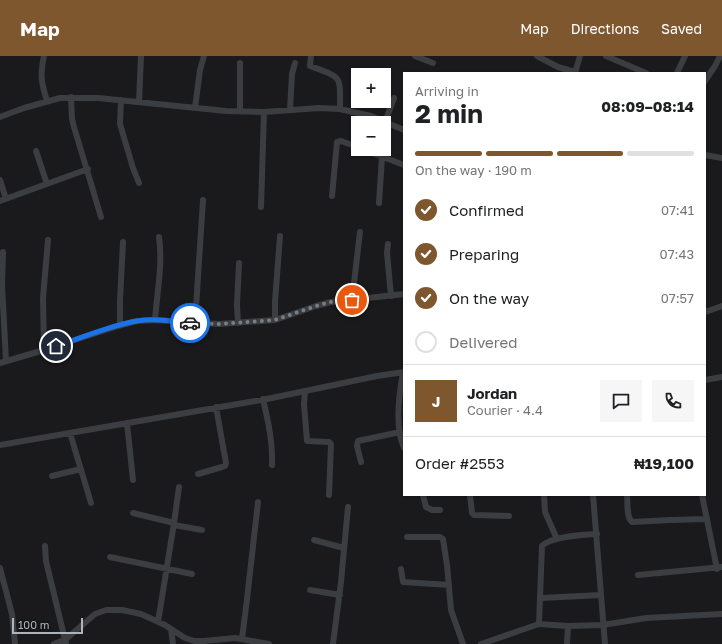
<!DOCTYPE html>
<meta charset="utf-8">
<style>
:root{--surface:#fff;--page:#f6f6f6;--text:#202124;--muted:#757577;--line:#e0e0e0;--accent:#7f572e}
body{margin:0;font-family:"Golos Text",sans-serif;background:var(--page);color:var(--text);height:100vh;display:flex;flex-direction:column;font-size:15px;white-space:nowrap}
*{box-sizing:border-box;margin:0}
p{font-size:13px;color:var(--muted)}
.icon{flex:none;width:22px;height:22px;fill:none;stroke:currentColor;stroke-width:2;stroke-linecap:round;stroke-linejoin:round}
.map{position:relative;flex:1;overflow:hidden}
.panel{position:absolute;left:403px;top:16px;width:303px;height:424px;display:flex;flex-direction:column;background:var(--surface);border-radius:0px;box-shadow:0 1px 3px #0004}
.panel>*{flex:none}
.controls{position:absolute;left:351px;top:12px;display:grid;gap:8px}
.controls a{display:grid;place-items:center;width:40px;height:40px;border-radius:0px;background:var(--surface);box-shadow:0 1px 3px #0004;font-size:20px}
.scale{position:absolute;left:12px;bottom:10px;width:71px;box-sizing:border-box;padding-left:4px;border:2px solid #acb4bc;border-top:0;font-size:11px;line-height:14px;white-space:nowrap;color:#acb4bc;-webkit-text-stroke:3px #151517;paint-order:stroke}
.pin{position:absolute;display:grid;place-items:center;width:34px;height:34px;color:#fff;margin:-17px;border:2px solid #fff;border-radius:50%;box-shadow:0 1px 4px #0007}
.courier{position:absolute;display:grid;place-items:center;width:40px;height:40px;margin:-20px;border:3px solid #1a73e8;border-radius:50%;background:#fff;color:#222;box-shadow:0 1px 5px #0007}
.head em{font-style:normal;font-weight:700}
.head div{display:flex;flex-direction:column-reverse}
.head{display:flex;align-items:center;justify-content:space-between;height:68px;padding:0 12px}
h1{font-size:26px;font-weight:700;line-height:30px}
.bar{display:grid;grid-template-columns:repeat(4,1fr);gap:6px 4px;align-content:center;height:48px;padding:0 12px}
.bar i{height:5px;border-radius:3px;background:var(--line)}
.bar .active{background:var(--accent)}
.bar p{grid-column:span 4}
.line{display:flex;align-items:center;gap:10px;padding:0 12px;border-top:1px solid var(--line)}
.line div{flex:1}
.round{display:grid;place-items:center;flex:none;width:42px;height:42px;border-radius:0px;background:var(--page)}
ol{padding:0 12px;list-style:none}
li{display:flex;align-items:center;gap:12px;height:44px}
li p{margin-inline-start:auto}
li .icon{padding:4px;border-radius:50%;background:var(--accent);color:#fff;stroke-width:4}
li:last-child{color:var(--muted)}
li i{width:22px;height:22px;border:2px solid var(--line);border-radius:50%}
header{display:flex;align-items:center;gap:24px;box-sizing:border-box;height:56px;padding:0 20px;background:var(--accent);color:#fff}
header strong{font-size:19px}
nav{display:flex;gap:22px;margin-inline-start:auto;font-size:14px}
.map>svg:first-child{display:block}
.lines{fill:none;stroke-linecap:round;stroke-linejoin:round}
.minor{stroke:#3b3d41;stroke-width:6}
.done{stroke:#797e84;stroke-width:4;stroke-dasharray:0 7.2}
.route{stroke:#1a73e8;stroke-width:5}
</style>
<header>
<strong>Map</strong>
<nav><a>Map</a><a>Directions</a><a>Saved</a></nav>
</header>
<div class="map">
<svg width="722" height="588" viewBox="0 0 722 588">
<rect width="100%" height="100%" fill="#1a1a1c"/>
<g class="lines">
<path class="minor" d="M44,0c-4,19 -3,26 3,45
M311,0l-1,10c33,12 30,9 30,43
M415,0l18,7
M537,0l21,11 17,5
M606,0l40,17
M575,17l5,-17
M677,17l8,-17
M705,25l10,-15 5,-10
M71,41l1,22 2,8 27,90
M121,44l-1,24 13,44 6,15
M139,46l2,-46
M195,52l5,-38 4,-14
M290,54l2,-36 3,-11
M240,55v-48
M0,61l24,-9 36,-10h38l128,13 38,1 55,-4 21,1 31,7 33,14
M385,66l9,-24
M362,93l42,16
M36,95l11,33
M705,99l17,3
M0,124l6,19
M332,140l5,-54 4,-1 17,6
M0,145l88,-32
M379,147l3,-46
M261,151l3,-95
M388,188l-1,9 4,43
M3,196l-1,33 4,76
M352,244l8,-68
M705,256l17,-6
M155,264c2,-28 8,-56 4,-83
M275,264v-18l5,-66
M195,267l8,-123
M238,267l-1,-18 2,-42
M120,269v-25l3,-58
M44,294l-1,-52 5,-58
M0,307l44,-13 74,-24 19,-5 18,-1 64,4 56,-4 41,-14 15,-4 73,-8
M403,317c-4,21 -8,55 1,75
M705,324l17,-3
M305,335l-1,13 3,37 22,1 2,2 -2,51
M263,343c5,22 10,43 9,66
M127,367l6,57
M70,377l21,70
M0,389l267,-46 110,-23 27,-4
M361,406l-4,-16 1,-5 42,-9
M198,418l24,-7 3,-1 1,-3 -10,-56
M52,420l29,-7
M423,439l3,12 6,3h8
M470,439l2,18 2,2 35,1
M544,439l1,17 12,27
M593,439l12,149
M627,439c1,8 -1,22 5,27l38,-2 37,-1
M702,439l15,74
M133,457l41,10 -16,99
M174,467l5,-36
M174,469l28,5
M407,481h33l3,2 4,26 4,45 12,34
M314,484l30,8
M45,490l1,15 20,83
M110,501l82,17
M0,512l12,46 3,30
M401,513l2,13 46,3
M638,519l84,-8
M310,534l30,5
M541,542l60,-3
M539,568l3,-78c9,-10 41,-11 55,-12
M171,573l2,15
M242,583l5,-40 11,-97
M54,588l12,-5 29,-25 11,-4h16l19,4 24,11 20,13 9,3h10l31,-3 34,6
M333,588l8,-62 7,-75
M481,588l58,-20 29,2 35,-1 43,-7 76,-4
M567,588l1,-18"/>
</g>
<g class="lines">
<path class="done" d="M190,267l29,1 56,-4 41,-14 15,-4 21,-2"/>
<path class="route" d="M56,290c26,-8 55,-21 81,-25 17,-3 35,0 53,2"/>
</g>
</svg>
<div class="controls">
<a>+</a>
<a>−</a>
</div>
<div class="scale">100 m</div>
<div class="pin" style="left:352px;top:244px;background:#ea580c"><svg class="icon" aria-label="bag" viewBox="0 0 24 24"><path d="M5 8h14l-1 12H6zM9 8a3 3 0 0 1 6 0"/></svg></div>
<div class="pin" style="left:56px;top:290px;background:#1f2937"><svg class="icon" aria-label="home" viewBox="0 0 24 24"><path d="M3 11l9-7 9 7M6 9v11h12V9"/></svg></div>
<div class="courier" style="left:190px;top:267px"><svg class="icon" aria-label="car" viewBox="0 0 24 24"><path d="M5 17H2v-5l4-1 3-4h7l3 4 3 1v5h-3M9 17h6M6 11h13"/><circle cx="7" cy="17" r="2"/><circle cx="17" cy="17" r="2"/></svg></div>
<section class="panel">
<div class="head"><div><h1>2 min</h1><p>Arriving in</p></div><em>08:09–08:14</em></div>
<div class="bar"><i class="active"></i><i class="active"></i><i class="active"></i><i></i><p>On the way · 190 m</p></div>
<ol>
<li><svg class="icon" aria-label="check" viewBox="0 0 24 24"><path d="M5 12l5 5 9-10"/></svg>Confirmed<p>07:41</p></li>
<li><svg class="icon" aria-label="check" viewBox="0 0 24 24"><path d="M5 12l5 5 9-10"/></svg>Preparing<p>07:43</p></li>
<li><svg class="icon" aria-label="check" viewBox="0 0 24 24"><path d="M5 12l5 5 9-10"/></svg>On the way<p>07:57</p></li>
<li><i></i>Delivered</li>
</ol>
<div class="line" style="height:72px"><b class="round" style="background:var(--accent);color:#fff">J</b><div><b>Jordan</b><p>Courier · 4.4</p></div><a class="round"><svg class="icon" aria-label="chat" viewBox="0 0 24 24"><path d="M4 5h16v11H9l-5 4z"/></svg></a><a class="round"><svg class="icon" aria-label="phone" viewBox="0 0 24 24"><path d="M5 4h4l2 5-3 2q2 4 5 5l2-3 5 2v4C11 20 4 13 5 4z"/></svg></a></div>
<div class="line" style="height:52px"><div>Order #2553</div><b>₦19,100</b></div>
</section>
</div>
